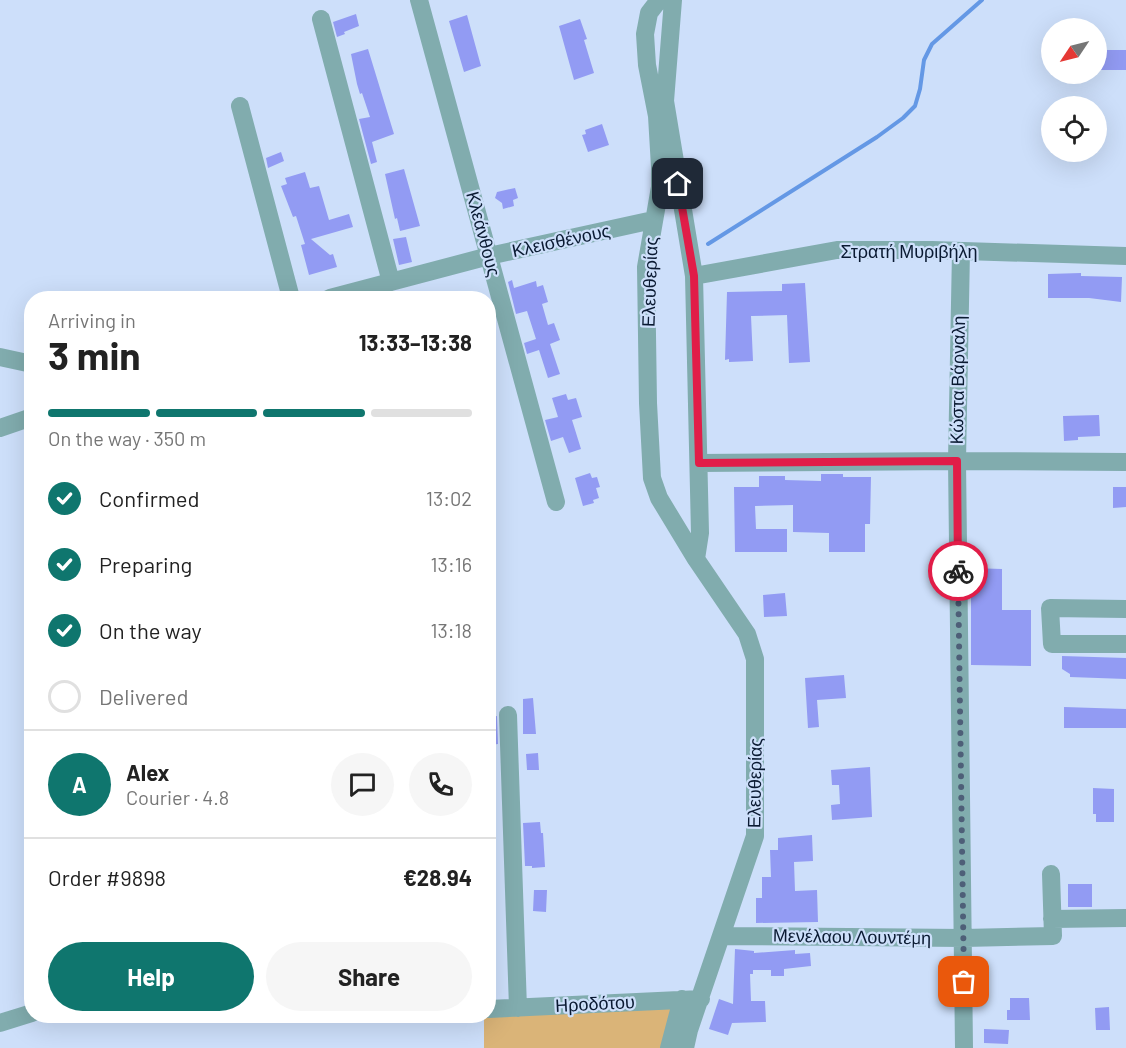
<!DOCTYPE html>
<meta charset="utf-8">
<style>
:root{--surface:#fff;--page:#f6f6f6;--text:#222;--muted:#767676;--line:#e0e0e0;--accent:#0f766e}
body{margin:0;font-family:Barlow,sans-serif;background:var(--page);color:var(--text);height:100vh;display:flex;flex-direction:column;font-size:22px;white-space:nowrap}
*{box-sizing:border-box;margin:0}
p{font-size:20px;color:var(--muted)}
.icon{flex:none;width:33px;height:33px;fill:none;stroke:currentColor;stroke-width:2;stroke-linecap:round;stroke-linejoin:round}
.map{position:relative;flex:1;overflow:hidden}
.panel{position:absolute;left:24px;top:291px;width:472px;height:732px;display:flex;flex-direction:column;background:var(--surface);border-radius:24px;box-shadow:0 6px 24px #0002}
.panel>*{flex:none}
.needle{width:39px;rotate:235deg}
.controls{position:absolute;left:1041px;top:18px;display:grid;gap:12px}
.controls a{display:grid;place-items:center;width:66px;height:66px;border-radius:50%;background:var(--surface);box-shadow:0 6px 24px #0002;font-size:30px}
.pin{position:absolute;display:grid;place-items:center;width:51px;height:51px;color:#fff;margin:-26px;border-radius:12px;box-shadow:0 3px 9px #0006}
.courier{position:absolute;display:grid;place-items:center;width:60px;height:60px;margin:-30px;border:4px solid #e11d48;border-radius:50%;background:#fff;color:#222;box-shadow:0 2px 8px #0007}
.overview em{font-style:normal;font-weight:700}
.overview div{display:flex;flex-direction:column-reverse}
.overview{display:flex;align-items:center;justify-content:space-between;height:102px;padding:0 24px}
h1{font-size:39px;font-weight:700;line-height:45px}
.bar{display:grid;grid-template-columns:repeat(4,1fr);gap:9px 6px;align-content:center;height:72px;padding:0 24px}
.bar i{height:8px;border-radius:4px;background:var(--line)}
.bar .on{background:var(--accent)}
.bar p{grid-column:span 4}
.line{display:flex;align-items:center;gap:15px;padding:0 24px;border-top:2px solid var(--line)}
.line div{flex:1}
.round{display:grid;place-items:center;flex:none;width:63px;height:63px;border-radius:32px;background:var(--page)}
ol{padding:0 24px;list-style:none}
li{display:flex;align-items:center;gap:18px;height:66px}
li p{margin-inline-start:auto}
li .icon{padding:6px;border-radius:50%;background:var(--accent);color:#fff;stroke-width:4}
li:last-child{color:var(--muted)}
li i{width:33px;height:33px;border:3px solid var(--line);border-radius:50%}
.primary-button{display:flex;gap:12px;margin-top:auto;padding:12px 24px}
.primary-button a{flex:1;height:69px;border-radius:36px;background:var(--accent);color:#fff;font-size:24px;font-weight:700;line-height:69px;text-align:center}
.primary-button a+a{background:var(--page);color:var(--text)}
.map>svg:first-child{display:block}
.green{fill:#dab478}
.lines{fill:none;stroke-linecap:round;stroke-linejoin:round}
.stream{stroke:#6498e5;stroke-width:4}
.building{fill:#929bf3}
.minor{stroke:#81acae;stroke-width:18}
.done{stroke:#4e5f78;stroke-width:6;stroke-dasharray:0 10.8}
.route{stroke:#e11d48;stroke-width:8}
.labels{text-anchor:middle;stroke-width:4.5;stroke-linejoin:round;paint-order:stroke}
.street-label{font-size:18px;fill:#0a1a32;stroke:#cddffa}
</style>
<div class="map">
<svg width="1126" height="1048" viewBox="0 0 1126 1048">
<rect width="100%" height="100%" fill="#cddffa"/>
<path class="green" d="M673,1006l-8,42h-181v-32z"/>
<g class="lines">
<path class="stream" d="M708,244l169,-107 26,-19 12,-12 5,-17 4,-29 8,-16 50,-44"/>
</g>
<path class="building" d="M356,14l3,12 -15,6 1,2 -8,3 -4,-15z
M467,15l14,51 -17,6 -15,-51z
M580,19l7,20 -3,1 10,33 -20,7 -15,-54z
M368,49l26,85 -22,8 5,20 -6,2 -12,-45 11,-2 -8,-24 -2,1 -3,-10 -6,-30z
M1104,50h22v20h-30v-18z
M602,124l7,21 -21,7 -6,-17 4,-1 -1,-4z
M281,152l3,9 -16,7 -2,-10z
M404,169l16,57 -20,5 -3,-13 -2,1 -10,-45z
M305,172l5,16 9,-2 10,34 20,-6 4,13 -42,12 19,16 3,-1 4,13 -28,8 -8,-30 4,-1 -9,-28 -3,1 -12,-31 6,-2 -2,-6z
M515,188l3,10 -5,2 1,6 -11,3 -1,-6 -7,-5 2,-6z
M406,237l6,25 -13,3 -6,-26z
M1081,273v3l41,1 -1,25 -32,-4h-41v-24z
M512,280l2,8 22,-7 1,6 6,-2 5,17 -6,2 6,21 6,-2 6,17 -10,4 10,30 -12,4 -9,-28 -12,4 -3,-11 12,-4 -9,-28 -11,3 -8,-32z
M805,283l5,79 -21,1 -2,-48 -36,1 2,45 -24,1v-3l-4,1 2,-68 55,-1v-7z
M566,394l2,6 8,-2 6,19 -10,3 9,29 -12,4 -6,-16 -12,4 -6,-21 13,-3 -6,-19z
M1099,415l1,21 -22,1v3l-14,1 -1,-25z
M590,473l2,5 5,-1 3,10 -4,1 3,10 -6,2 1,3 -11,3 -8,-28z
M821,474h22v3h28l-1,47h-5v28h-36v-19l-36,-1v-27l-38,1 1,23h31v23h-52l-1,-65h25v-11h26v4l36,1z
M1113,487h13v20l-13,1z
M971,568l31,1v41h29v56l-60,-1z
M785,593l2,23 -23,1 -1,-22z
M1062,656l64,2v21l-56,-2v-3l-8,-5z
M844,675l2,23 -29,2 2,27 -11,1 -3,-50z
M533,698l3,36h-13v-35z
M1064,707l62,2v19h-62z
M497,716l1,28 -7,1 -1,-28z
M538,753l1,17h-12l-1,-16z
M870,767l2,50 -40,3 -1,-15 9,-1 -1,-19h-7l-1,-15z
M1093,788l21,1v33h-18v-8h-3z
M540,822l1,11h2l2,34 -13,1v-2h-7l-2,-43z
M812,835l1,26 -19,1 1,29 22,-1 1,32 -62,1v-25h6v-21h9l-1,-27h8v-12z
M1068,884h24v23h-24z
M534,890h13l-1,22 -13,-1z
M735,949l19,2v2l41,-3v4l15,-1 1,13 -27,3v7h-13v-6h-18v4h-3l1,27h14l1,21 -34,1 -4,12 -19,-6 10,-30 14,5z
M1010,998h19l1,22h-23v-10h3z
M1109,1007l1,23h-14l-1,-22z
M984,1029l25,1 -1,14 -24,-1z"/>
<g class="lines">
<path class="minor" d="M419,0l137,502
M659,0l-10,13 -4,21 2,31 10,51 3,51v20l-14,80 2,136 4,75 7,20 37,61 51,75 8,25v177l-66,194 -4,18
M673,0l-8,101 29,175 6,257 -4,26
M321,19l70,263
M240,106l51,192
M961,251l-4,210 7,587
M694,276l143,-26h95l194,6
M330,298l159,-42 164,-36
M0,357l32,7
M0,428l32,-11
M699,463l258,-2 169,1
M1126,609l-76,-1 2,36h74
M508,715l10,293
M1052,919l74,-1
M723,936l241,2 89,-2 -2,-62
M489,1009l212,-10
M0,1023l32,-10
M669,1048l13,-49"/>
</g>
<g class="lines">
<path class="done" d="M958,571l6,411"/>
<path class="route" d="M678,184l16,92 5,187 258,-2 1,110"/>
</g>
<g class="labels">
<g class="street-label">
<text transform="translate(483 234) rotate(75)" y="6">Κλεάνθους</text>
<text transform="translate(561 241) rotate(-12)" y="6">Κλεισθένους</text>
<text x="909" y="258">Στρατή Μυριβήλη</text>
<text transform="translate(650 282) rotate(-88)" y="6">Ελευθερίας</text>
<text transform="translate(958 380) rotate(-89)" y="6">Κώστα Βάρναλη</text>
<text transform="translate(755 783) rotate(-89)" y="6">Ελευθερίας</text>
<text transform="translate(852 937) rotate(1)" y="6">Μενέλαου Λουντέμη</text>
<text transform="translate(595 1004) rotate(-3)" y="6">Ηροδότου</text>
</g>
</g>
</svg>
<div class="controls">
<a><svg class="needle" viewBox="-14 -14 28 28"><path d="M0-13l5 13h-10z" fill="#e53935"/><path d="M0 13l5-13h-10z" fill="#767676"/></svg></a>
<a><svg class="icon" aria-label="locate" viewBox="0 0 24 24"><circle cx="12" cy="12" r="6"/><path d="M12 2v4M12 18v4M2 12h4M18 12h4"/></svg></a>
</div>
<div class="pin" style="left:964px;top:982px;background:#ea580c"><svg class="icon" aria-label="bag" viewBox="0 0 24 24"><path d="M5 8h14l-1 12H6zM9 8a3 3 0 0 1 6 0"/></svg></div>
<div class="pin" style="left:678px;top:184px;background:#1f2937"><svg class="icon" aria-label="home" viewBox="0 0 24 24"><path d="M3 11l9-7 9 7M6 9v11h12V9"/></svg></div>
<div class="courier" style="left:958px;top:571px"><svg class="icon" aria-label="bike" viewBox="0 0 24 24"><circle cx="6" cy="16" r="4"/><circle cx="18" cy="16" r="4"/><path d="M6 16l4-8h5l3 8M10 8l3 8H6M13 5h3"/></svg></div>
<section class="panel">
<div class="overview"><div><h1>3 min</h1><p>Arriving in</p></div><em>13:33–13:38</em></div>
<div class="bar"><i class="on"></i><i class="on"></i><i class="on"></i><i></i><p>On the way · 350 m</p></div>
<ol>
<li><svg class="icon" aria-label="check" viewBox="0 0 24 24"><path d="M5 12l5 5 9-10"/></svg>Confirmed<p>13:02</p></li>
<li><svg class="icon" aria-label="check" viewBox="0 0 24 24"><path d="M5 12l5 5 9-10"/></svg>Preparing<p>13:16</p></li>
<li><svg class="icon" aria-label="check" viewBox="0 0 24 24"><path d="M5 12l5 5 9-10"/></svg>On the way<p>13:18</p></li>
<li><i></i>Delivered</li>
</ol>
<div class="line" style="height:108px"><b class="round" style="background:var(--accent);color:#fff">A</b><div><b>Alex</b><p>Courier · 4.8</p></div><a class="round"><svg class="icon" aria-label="chat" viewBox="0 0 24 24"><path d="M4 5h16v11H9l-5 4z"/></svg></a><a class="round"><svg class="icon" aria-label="phone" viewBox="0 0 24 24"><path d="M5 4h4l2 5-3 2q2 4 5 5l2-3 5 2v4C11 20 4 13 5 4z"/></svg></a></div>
<div class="line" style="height:78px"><div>Order #9898</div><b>€28.94</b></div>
<div class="primary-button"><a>Help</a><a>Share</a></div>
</section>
</div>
